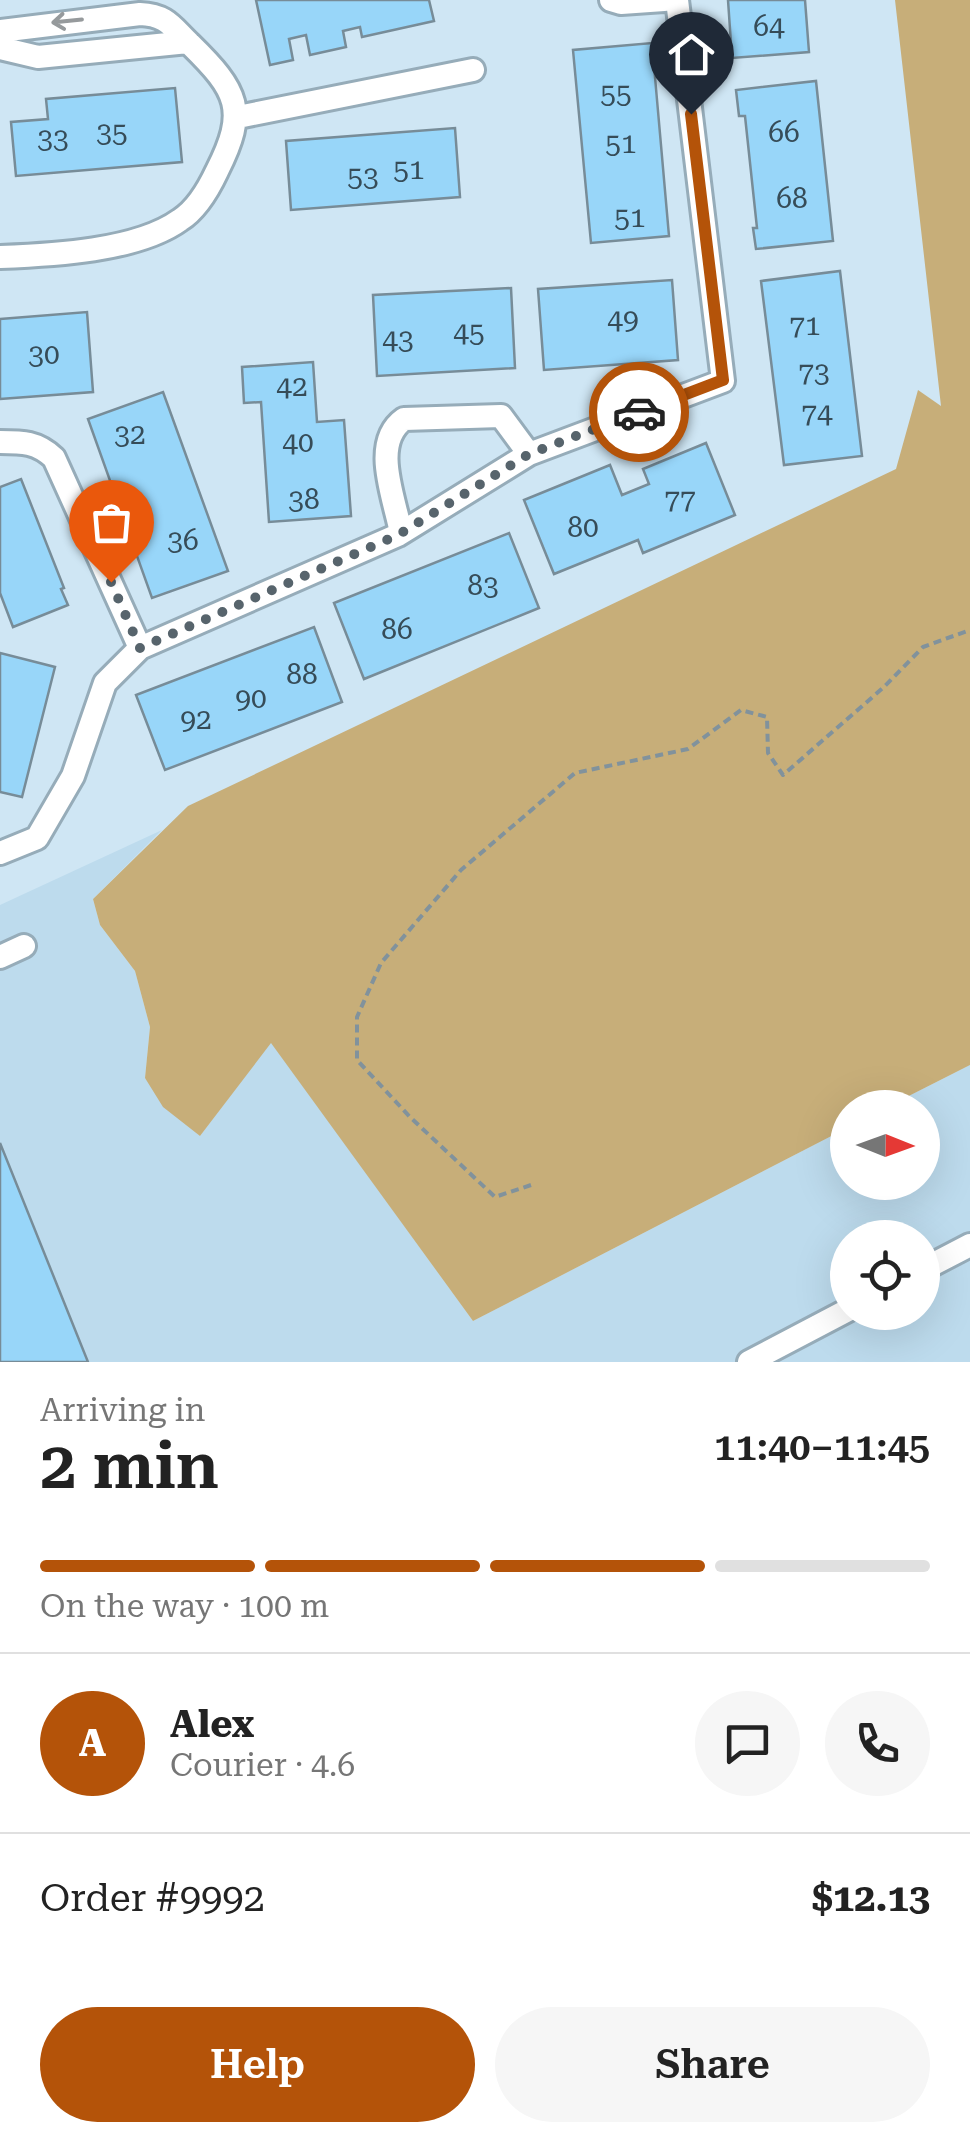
<!DOCTYPE html>
<meta charset="utf-8">
<style>
:root{--surface:#fff;--page:#f6f6f6;--text:#222;--muted:#767676;--line:#e0e0e0;--accent:#b45309}
body{margin:0;font-family:"Roboto Serif",serif;background:var(--page);color:var(--text);height:100vh;display:flex;flex-direction:column;font-size:38px;white-space:nowrap}
*{box-sizing:border-box;margin:0}
p{font-size:32px;color:var(--muted)}
.icon{flex:none;width:55px;height:55px;fill:none;stroke:currentColor;stroke-width:2;stroke-linecap:round;stroke-linejoin:round}
.map{position:relative;height:1362px;overflow:hidden}
.sheet{display:flex;flex-direction:column;background:var(--surface);flex:1}
.sheet>*{flex:none}
.needle{width:65px;rotate:91deg}
.fabs{position:absolute;left:830px;top:1090px;display:grid;gap:20px}
.fabs a{display:grid;place-items:center;width:110px;height:110px;border-radius:50%;background:var(--surface);box-shadow:0 10px 40px #0002;font-size:50px}
.pin{position:absolute;display:grid;place-items:center;width:85px;height:85px;color:#fff;margin:-102px -42px;border-radius:50% 50% 50% 0;rotate:-45deg;box-shadow:0 0 10px #0007}
.pin .icon{rotate:45deg}
.courier{position:absolute;display:grid;place-items:center;width:100px;height:100px;margin:-50px;border:8px solid #b45309;border-radius:50%;background:#fff;color:#222;box-shadow:0 2px 12px #0007}
.head em{font-style:normal;font-weight:600}
.head div{display:flex;flex-direction:column-reverse}
.head{display:flex;align-items:center;justify-content:space-between;height:170px;padding:0 40px}
h1{font-size:65px;font-weight:600;line-height:75px}
.bar{display:grid;grid-template-columns:repeat(4,1fr);gap:15px 10px;align-content:center;height:120px;padding:0 40px}
.bar i{height:12px;border-radius:8px;background:var(--line)}
.bar .selected{background:var(--accent)}
.bar p{grid-column:span 4}
.line{display:flex;align-items:center;gap:25px;padding:0 40px;border-top:2px solid var(--line)}
.line div{flex:1}
.round{display:grid;place-items:center;flex:none;width:105px;height:105px;border-radius:52px;background:var(--page)}
.action{display:flex;gap:20px;margin-top:auto;padding:20px 40px}
.action a{flex:1;height:115px;border-radius:60px;background:var(--accent);color:#fff;font-size:40px;font-weight:600;line-height:115px;text-align:center}
.action a+a{background:var(--page);color:var(--text)}
.map>svg:first-child{display:block}
.built{fill:#bddbed;fill-rule:evenodd}
.green{fill:#c7ae79}
.building{fill:#98d6f9;stroke:#778c98;stroke-width:2.5}
.lines{fill:none;stroke-linecap:round;stroke-linejoin:round}
.minor-casing{stroke:#96acb9;stroke-width:28}
.path{stroke:#81929c;stroke-width:4;stroke-dasharray:8 5;stroke-linecap:butt}
.minor{stroke:#fff;stroke-width:22}
.oneway{stroke:#969a9c}
.done{stroke:#57646c;stroke-width:10;stroke-dasharray:0 18}
.route{stroke:#b45309;stroke-width:12}
.labels{text-anchor:middle;stroke-width:8;stroke-linejoin:round;paint-order:stroke}
.number-label{font-size:28px;fill:#364c58}
</style>
<div class="map">
<svg width="970" height="1362" viewBox="0 0 970 1362">
<rect width="100%" height="100%" fill="#cfe6f4"/>
<path class="built" d="M162,830l-69,69 7,26 35,46 15,56 -5,51 55,58 71,-94 202,279 374,-193 1,54h74v-74l-35,-1 83,-42v297h-970v-457zM848,1238h74v74h-74z"/>
<path class="green" d="M895,0h75v1065l-83,42 -39,1 -1,20 -374,193 -202,-278 -71,93 -37,-29 -18,-29 5,-51 -15,-56 -35,-46 -7,-26 95,-93 708,-337 22,-79 23,16z"/>
<path class="building" d="M256,0h173l5,21 -72,16 -2,-10 -17,4 3,16 -36,8 -4,-20 -17,4 4,21 -23,5z
M728,0h77l4,52 -77,6z
M652,43l17,193 -78,7 -18,-193z
M816,81l17,160 -77,8 -3,-21h4l-12,-112h-6l-3,-26z
M175,88l7,74 -166,14 -5,-54 37,-3 -2,-20z
M455,128l5,69 -169,13 -5,-69z
M840,271l22,185 -78,9 -23,-184z
M672,280l6,80 -134,10 -6,-81z
M511,288l4,80 -138,8 -4,-81z
M87,312l6,80 -93,7v-80z
M313,362l4,60 27,-2 7,96 -82,6 -8,-120 -17,1 -2,-36z
M163,392l65,179 -76,27 -64,-179z
M706,443l29,72 -92,38 -5,-13 -84,34 -30,-74 86,-35 12,30 27,-11 -6,-15z
M21,479l43,109 -3,1 7,16 -55,22 -13,-34v-106z
M509,533l30,75 -175,71 -30,-76z
M314,627l28,75 -177,68 -29,-75z
M0,653l55,14 -33,130 -22,-5z
M0,1143l88,219h-88z"/>
<g class="lines">
<g class="minor-casing">
<path id="minor" d="M611,0l10,3 43,-3
M0,31l140,-17c27,1 32,13 50,30 48,47 58,66 27,127 -8,17 -21,39 -37,49 -43,31 -128,35 -180,37
M0,48l38,9 150,-15
M238,117l235,-47
M0,442c23,0 37,0 54,16l86,190
M401,533c-6,-34 -31,-90 3,-114l97,-3 28,38
M0,853l37,-15 36,-62 32,-93 35,-35 258,-113 131,-81 194,-73 -46,-381
M0,957l24,-11
M922,1270l48,-25
M749,1362l99,-52"/>
</g>
<path class="path" d="M531,1185l-36,12 -85,-80 -53,-57v-43l24,-54 80,-93 114,-97 113,-24 53,-39 26,7 1,36 15,22 101,-88 39,-40 47,-17"/>
<use href="#minor" class="minor"/>
</g>
<defs><path id="oneway-shaft" d="M-6 0H5M1.5-3L5.5 0L1.5 3" fill="none" stroke-width="1.6" stroke-linecap="round" stroke-linejoin="round" transform="scale(2.5)"/></defs>
<use class="oneway" href="#oneway-shaft" transform="translate(67 21) rotate(174)"/>
<g class="lines">
<path class="done" d="M111,582l29,66 258,-113 131,-81 110,-42"/>
<path class="route" d="M639,412l84,-32 -32,-266"/>
</g>
<g class="labels">
<g class="number-label">
<text x="769" y="36">64</text>
<text x="616" y="103">55</text>
<text x="112" y="142">35</text>
<text x="784" y="142">66</text>
<text x="53" y="148">33</text>
<text x="621" y="153">51</text>
<text x="409" y="179">51</text>
<text x="363" y="186">53</text>
<text x="792" y="208">68</text>
<text x="630" y="227">51</text>
<text x="623" y="329">49</text>
<text x="805" y="335">71</text>
<text x="469" y="342">45</text>
<text x="398" y="349">43</text>
<text x="44" y="364">30</text>
<text x="814" y="382">73</text>
<text x="292" y="396">42</text>
<text x="817" y="423">74</text>
<text x="130" y="444">32</text>
<text x="298" y="452">40</text>
<text x="304" y="509">38</text>
<text x="680" y="509">77</text>
<text x="583" y="537">80</text>
<text x="183" y="550">36</text>
<text x="483" y="595">83</text>
<text x="397" y="639">86</text>
<text x="302" y="684">88</text>
<text x="251" y="708">90</text>
<text x="196" y="729">92</text>
</g>
</g>
</svg>
<div class="fabs">
<a><svg class="needle" viewBox="-14 -14 28 28"><path d="M0-13l5 13h-10z" fill="#e53935"/><path d="M0 13l5-13h-10z" fill="#767676"/></svg></a>
<a><svg class="icon" aria-label="locate" viewBox="0 0 24 24"><circle cx="12" cy="12" r="6"/><path d="M12 2v4M12 18v4M2 12h4M18 12h4"/></svg></a>
</div>
<div class="pin" style="left:111px;top:582px;background:#ea580c"><svg class="icon" aria-label="bag" viewBox="0 0 24 24"><path d="M5 8h14l-1 12H6zM9 8a3 3 0 0 1 6 0"/></svg></div>
<div class="pin" style="left:691px;top:114px;background:#1f2937"><svg class="icon" aria-label="home" viewBox="0 0 24 24"><path d="M3 11l9-7 9 7M6 9v11h12V9"/></svg></div>
<div class="courier" style="left:639px;top:412px"><svg class="icon" aria-label="car" viewBox="0 0 24 24"><path d="M5 17H2v-5l4-1 3-4h7l3 4 3 1v5h-3M9 17h6M6 11h13"/><circle cx="7" cy="17" r="2"/><circle cx="17" cy="17" r="2"/></svg></div>
</div>
<section class="sheet">
<div class="head"><div><h1>2 min</h1><p>Arriving in</p></div><em>11:40–11:45</em></div>
<div class="bar"><i class="selected"></i><i class="selected"></i><i class="selected"></i><i></i><p>On the way · 100 m</p></div>
<div class="line" style="height:180px"><b class="round" style="background:var(--accent);color:#fff">A</b><div><b>Alex</b><p>Courier · 4.6</p></div><a class="round"><svg class="icon" aria-label="chat" viewBox="0 0 24 24"><path d="M4 5h16v11H9l-5 4z"/></svg></a><a class="round"><svg class="icon" aria-label="phone" viewBox="0 0 24 24"><path d="M5 4h4l2 5-3 2q2 4 5 5l2-3 5 2v4C11 20 4 13 5 4z"/></svg></a></div>
<div class="line" style="height:130px"><div>Order #9992</div><b>$12.13</b></div>
<div class="action"><a>Help</a><a>Share</a></div>
</section>
